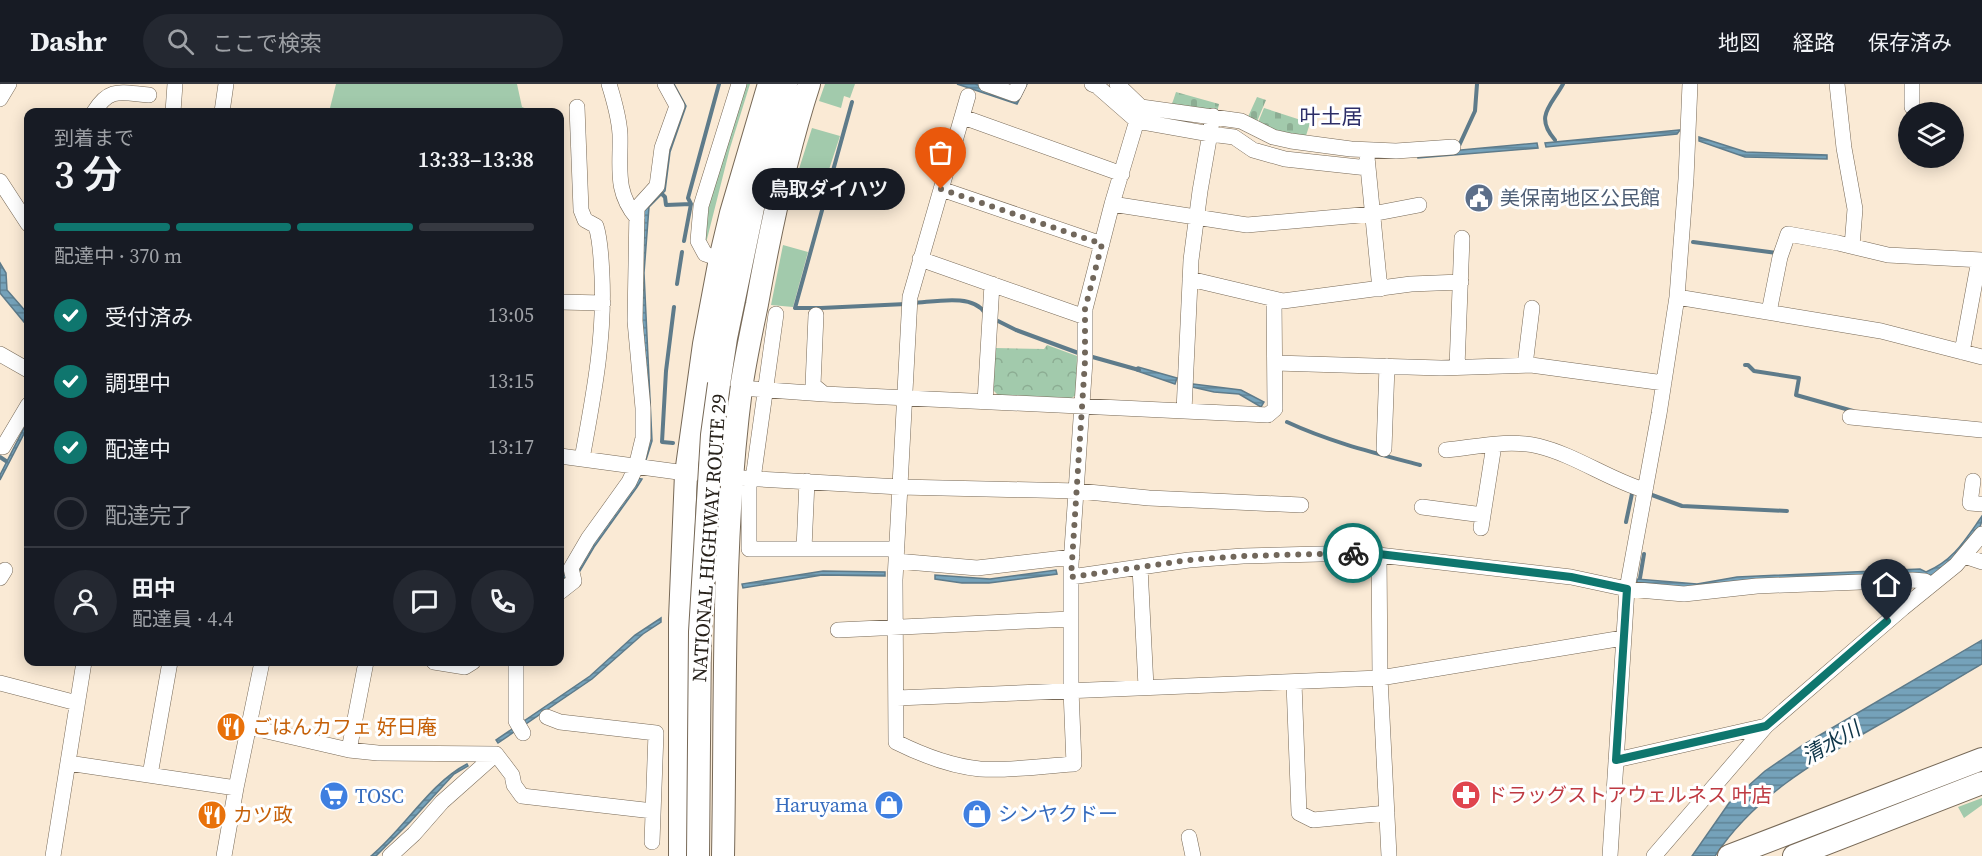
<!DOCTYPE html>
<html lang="ja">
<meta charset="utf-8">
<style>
:root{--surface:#171b24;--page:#242831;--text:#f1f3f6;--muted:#9ea1a6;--line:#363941;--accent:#0f766e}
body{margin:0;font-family:"Source Serif 4","Noto Sans JP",serif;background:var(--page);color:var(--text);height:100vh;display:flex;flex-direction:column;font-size:22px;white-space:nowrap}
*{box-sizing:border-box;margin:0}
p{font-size:20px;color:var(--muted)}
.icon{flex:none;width:33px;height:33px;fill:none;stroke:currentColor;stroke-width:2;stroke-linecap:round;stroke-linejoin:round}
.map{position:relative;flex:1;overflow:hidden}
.sheet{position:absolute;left:24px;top:24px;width:540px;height:558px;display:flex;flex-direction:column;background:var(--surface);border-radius:12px;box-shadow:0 3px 15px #0003}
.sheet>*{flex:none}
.tools{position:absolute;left:1898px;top:18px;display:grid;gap:12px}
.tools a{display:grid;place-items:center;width:66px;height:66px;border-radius:50%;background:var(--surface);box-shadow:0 3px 15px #0003;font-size:30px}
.pin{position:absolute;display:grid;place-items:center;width:51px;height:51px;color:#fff;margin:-62px -26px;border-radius:50% 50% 50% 0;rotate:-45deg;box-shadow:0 0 6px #0007}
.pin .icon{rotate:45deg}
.courier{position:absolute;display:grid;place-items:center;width:60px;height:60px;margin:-30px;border:4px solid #0f766e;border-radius:50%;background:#fff;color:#222;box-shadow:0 2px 8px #0007}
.bubble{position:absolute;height:42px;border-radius:21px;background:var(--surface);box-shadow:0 3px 15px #0003;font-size:20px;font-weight:600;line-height:42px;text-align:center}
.headline em{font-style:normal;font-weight:600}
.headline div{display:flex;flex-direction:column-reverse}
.headline{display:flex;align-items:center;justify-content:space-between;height:102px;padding:0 30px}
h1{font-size:39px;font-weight:600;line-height:45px}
.bar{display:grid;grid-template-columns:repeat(4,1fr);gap:9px 6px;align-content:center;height:72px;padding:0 30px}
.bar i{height:8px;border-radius:4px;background:var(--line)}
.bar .selected{background:var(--accent)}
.bar p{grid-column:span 4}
.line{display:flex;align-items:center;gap:15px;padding:0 30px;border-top:2px solid var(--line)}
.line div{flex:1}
.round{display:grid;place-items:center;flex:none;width:63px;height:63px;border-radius:32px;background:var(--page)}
ol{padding:0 30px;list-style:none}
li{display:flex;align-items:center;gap:18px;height:66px}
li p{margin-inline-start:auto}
li .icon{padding:6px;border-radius:50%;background:var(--accent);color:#fff;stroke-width:4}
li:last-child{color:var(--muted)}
li i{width:33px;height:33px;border:3px solid var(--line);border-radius:50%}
header{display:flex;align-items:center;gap:36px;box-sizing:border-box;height:84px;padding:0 30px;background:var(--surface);border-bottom:2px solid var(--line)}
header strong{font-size:28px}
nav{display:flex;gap:33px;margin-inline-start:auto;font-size:21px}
.search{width:420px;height:54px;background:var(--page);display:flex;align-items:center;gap:15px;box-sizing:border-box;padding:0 21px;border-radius:33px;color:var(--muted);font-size:22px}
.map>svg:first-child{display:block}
.grass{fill:#a2caac}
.cemetery{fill:url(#cemetery-stones)}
.park{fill:url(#park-crowns)}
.water{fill:url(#water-rules);stroke:#5e7b8a;stroke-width:1.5}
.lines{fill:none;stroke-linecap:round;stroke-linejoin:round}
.stream{stroke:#5e7b8a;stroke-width:4}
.minor-casing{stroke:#776957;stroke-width:16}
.highway-casing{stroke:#776957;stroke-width:24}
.minor{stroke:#fff;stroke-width:15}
.highway{stroke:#fff;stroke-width:22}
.highway-bridge-casing{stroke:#776957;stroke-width:24;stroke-linecap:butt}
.highway-bridge{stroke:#fff;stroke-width:22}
.done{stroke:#71675b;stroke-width:6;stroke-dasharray:0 10.8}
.route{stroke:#0f766e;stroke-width:8}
.labels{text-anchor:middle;stroke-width:6;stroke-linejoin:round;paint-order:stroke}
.service-label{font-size:20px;fill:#4e5e75;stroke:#fff;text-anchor:start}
.street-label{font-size:20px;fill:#27211a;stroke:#fff}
.food-label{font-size:20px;fill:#c56008;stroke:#fff;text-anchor:start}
.health-label{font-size:20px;fill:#be3a42;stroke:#fff;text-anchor:start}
.shop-label{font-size:20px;fill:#366cbe;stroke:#fff;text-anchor:start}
.neighbourhood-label{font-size:21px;fill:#2d2e68;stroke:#fff}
.water-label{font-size:21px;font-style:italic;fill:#0e3548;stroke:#fff}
</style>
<header>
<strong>Dashr</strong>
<div class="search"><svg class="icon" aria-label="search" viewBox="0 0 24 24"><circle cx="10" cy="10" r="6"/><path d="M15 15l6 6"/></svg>ここで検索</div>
<nav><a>地図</a><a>経路</a><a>保存済み</a></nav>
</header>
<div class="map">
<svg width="1982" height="772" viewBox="0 0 1982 772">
<defs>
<pattern id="cemetery-stones" width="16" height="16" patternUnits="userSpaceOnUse" patternTransform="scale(1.5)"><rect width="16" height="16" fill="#a2caac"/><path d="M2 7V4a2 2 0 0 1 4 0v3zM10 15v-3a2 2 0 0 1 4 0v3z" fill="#8cad93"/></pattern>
<pattern id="park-crowns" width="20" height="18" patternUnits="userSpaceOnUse" patternTransform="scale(1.5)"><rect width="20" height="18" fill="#a2caac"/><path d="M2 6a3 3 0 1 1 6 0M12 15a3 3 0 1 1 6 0" fill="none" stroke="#8cad93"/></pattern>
<pattern id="water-rules" width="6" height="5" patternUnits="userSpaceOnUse" patternTransform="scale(1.5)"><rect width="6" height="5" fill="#75a2ba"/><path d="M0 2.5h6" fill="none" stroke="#608496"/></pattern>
</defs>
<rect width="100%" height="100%" fill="#faead5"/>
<path class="grass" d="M336,0h181l5,23 10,4v1h-203z
M745,0h5l-20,64 -25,99 2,-40z
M825,0h30l-5,14 -6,-2 -3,12 -22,-7z
M812,44l28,8 -21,64 -27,-9z
M783,161l25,7 -15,55 -22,-2z
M1982,714v7l-18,13 -6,-11z"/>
<path class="cemetery" d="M1176,8l43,12 -2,9 -46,-6z
M1257,13l9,3 -10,24 -9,-5z
M1264,24l46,15 -5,16 -48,-14z"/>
<path class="park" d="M1047,261l30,11 -1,39 -6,4 -71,-3 -6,-6 2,-42 49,1z"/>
<path class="water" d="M669,0h5l12,22 -16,46 -5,39 -16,16 -5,66 8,168 -6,19 -5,-1 -2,-185 5,-70 36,-98z
M957,0h18l40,13 7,-13h5l-10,20z
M1680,46l-3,4 -131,13 -1,-4z
M1699,53l47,15 81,3v4l-82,-2 -46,-16z
M1537,59l1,5 -120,10v-4z
M0,179l6,10 1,17 21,24v13l-28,-34z
M1138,283l39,11 -2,6 -38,-13 -1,-3z
M1193,300l48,6 23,12 -3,5 -22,-13 -25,-2 -22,-5z
M28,336v6l-28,54v-5z
M636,394l6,1 -5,8 -43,60 -17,29 -7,3 -10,-2v-5l8,1z
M1982,432c0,25 -34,53 -55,62l-216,10 -74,-3v-6l60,5 40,-7 183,-8 6,3c28,-12 39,-32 56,-56z
M1056,486l1,4 -68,9h-27l-27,-4v-4l55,4z
M823,487l62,1v4l-63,-1 -79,13 -1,-4z
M661,534v4l-18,12 -51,45 -94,64 -2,-3 94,-64 45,-41z
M1982,556v24c-36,21 -71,43 -107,63 -61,35 -121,70 -160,129h-23l37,-53 36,-32 38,-26z
M467,680l1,2 -14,8 -44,48 -34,34h-5c33,-27 59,-73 96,-92z"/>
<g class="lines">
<path class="stream" d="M852,18l-57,206h26l85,-4
M1555,56c-21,-24 -4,-34 8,-56
M1458,64l17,-37 2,-27
M660,108l5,5 1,8 25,-1
M684,157l7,-37 -3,-6 31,-114
M1693,158l84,11
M677,200l5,-32
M913,219c21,-1 59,-10 72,10
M994,235l22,11 65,24
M1089,272l50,14
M1745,281h3l6,6 45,7 -3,17 57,16
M1287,338c43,20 88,31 133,43
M673,359l-11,-1 4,-71 8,-64
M0,373l6,4
M1652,411l30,11 105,5
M1626,438l7,-33
M1640,494l4,-24"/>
<g class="minor-casing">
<path id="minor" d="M609,0c5,16 10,34 11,50 1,33 -6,57 17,84
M986,0l28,10 5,-10
M1092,0l5,2 40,35 73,13 24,3 19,13 32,9 83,9
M1117,0l24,23 100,14 32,16 18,4 60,8 45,2 57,-4
M1837,0l7,64 11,61 -3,37
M1912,0v23
M968,12l-58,201 -15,283 1,162c26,13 54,24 84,27 31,2 63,-3 94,-5l-3,-74v-126l14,-203v-52l27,-105 29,-97
M0,15l9,-15
M577,23l4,103 4,10 11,6c5,16 5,33 6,50 3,63 -9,122 -20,183
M94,28c16,-26 28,-19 55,-17
M173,28l2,-28
M222,28l4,-28
M963,33l159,57
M1367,73l13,132
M0,97l28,43
M941,105l161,55
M1112,120l135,21 125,-11 47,-9
M720,175l-15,-5 -7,-13 3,-35 38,-122
M920,175l165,58
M1190,195l93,22 128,-17 50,-2
M1677,213l204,34 101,26
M560,218l43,1
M1769,228l11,-55 8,-23 50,9 50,12 94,5
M816,231l-3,70 11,9 444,21 7,-6 -1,-110
M1962,268l17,-92
M0,270l28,16
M1275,279l166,5 90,-3 133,18
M1525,281l7,-57
M1457,283l5,-129
M741,304l83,6
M985,318l7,-118
M1184,327l7,-151 9,-69 13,-75
M1850,333l132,13
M0,361l3,2 25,-42
M1384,365l3,-83
M1446,366c30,-3 63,-11 92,-4 37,9 70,33 106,44
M560,372l133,18
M723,393l177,10 178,4 71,7 152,7
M749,395v70h148
M753,395l23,-165
M1973,397l-3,22 12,1
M1422,423l61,8
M1481,444l13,-83
M804,465l3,-68
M1379,470l1,124 9,178
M1964,472l18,6
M896,477l81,7 95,-11
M1140,483l6,120
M1071,493l118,-17 54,-4 118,-3 210,24 56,12 57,5 73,-8 155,-6 13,1 6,4
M0,494l5,-8
M560,508l14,-11 -3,-13 17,-29 41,-57 7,-15 7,-29v-30l-8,-87 2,-113 20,-22 5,-38 15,-42 -12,-22
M838,546l233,-11
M434,578l31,5 8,-5
M516,578v59l7,12
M0,599l77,20
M1294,599l5,130 14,7 74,-7
M897,614l483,-20 243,-40
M547,633l13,5 96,11 -4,109
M249,643l100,23 29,3 118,1
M349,666l17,-88
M496,670l16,21 2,10 8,11 131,15
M1616,676l150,-34
M68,679l168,25
M150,691l20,-113
M1189,753l4,19
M53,772l31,-194
M224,772l12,-68 26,-126
M390,772l24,-22 28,-32 54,-48
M1610,772l17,-267 32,-175 18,-117 9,-118 4,-95
M1654,772l112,-130 137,-118 53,-43 26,-31"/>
</g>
<g class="highway-casing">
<path id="highway" d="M719,300l7,-46 28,-135 32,-119
M680,772v-237l6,-145 18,-130 16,-85 11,-46 38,-129
M723,772c3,-155 -2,-313 18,-467 4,-28 10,-56 16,-85 13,-73 29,-149 52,-220
M1729,772l253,-97
M1794,772l188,-73"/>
</g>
<use href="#minor" class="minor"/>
<use href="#highway" class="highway"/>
<g class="highway-bridge-casing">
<path id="highway-bridge" d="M698,772l2,-224 12,-197 7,-51"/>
</g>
<use href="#highway-bridge" class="highway-bridge"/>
</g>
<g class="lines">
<path class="done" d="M941,105l161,55 -17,65v52l-14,216 118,-17 54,-4 110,-3"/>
<path class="route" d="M1353,469l26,1 192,23 56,12 -11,171 150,-34 121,-105"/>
</g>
<defs>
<g id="civic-disc" transform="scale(1.5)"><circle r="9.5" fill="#5c6f8a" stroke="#fff"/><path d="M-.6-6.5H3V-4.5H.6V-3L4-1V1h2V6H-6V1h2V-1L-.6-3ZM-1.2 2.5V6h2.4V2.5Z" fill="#fff"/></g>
<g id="restaurant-disc" transform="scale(1.5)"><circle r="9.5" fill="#e8710a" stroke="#fff"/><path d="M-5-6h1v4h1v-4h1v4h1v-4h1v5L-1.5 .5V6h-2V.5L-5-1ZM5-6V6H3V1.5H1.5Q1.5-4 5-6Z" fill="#fff"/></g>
<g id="pharmacy-disc" transform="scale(1.5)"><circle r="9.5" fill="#e0444e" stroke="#fff"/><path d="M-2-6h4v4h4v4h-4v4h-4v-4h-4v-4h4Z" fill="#fff"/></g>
<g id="supermarket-disc" transform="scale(1.5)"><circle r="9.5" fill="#3f7fe0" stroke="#fff"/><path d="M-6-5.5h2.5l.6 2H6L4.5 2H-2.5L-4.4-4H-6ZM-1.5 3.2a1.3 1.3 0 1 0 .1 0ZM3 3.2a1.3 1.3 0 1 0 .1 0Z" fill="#fff"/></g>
<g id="shop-disc" transform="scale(1.5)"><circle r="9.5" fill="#3f7fe0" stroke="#fff"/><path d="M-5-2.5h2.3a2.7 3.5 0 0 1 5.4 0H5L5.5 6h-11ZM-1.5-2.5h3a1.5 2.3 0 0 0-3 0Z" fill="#fff"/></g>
</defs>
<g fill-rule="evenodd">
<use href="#civic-disc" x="1479" y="114"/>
<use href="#restaurant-disc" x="231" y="643"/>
<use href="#pharmacy-disc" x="1466" y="711"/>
<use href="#supermarket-disc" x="334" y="712"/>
<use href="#shop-disc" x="889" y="721"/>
<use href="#shop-disc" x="977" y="730"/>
<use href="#restaurant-disc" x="212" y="731"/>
</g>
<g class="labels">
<g class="service-label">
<text x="1500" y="121">美保南地区公民館</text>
</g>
<g class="street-label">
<text transform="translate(709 454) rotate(-86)" y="7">NATIONAL HIGHWAY ROUTE 29</text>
</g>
<g class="food-label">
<text x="252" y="650">ごはんカフェ 好日庵</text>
<text x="233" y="738">カツ政</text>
</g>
<g class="health-label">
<text x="1487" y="718">ドラッグストアウェルネス 叶店</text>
</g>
<g class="shop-label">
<text x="355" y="719">TOSC</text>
<text x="868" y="728" text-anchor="end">Haruyama</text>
<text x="998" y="737">シンヤクドー</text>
</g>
<g class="neighbourhood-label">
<text x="1331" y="40">叶土居</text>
</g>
<g class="water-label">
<text transform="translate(1831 659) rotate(-30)" y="7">清水川</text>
</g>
</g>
</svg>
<div class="tools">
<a><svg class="icon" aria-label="layers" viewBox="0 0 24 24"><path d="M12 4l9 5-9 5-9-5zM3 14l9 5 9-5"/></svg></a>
</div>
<div class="pin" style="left:941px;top:105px;background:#ea580c"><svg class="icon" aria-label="bag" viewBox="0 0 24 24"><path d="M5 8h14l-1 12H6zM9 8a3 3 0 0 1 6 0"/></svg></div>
<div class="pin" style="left:1887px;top:537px;background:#1f2937"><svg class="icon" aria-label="home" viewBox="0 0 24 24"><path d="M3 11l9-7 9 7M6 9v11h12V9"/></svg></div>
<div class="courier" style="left:1353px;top:469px"><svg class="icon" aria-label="bike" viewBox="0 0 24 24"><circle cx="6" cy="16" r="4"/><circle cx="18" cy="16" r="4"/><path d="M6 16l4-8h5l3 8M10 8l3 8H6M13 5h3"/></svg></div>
<div class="bubble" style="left:752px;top:84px;width:153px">鳥取ダイハツ</div>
<section class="sheet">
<div class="headline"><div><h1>3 分</h1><p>到着まで</p></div><em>13:33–13:38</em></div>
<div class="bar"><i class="selected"></i><i class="selected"></i><i class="selected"></i><i></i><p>配達中 · 370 m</p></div>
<ol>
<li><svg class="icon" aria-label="check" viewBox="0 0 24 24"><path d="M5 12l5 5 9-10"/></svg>受付済み<p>13:05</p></li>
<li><svg class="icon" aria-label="check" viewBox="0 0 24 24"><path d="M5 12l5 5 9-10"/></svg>調理中<p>13:15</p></li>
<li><svg class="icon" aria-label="check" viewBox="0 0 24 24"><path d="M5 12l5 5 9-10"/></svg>配達中<p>13:17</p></li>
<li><i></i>配達完了</li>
</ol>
<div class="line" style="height:108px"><a class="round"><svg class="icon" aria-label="person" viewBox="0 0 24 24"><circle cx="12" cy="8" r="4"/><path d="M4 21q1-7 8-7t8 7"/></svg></a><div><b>田中</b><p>配達員 · 4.4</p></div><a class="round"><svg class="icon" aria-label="chat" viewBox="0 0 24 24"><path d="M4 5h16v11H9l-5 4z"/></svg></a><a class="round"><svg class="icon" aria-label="phone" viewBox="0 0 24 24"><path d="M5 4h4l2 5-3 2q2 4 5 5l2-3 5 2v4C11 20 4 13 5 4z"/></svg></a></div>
</section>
</div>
